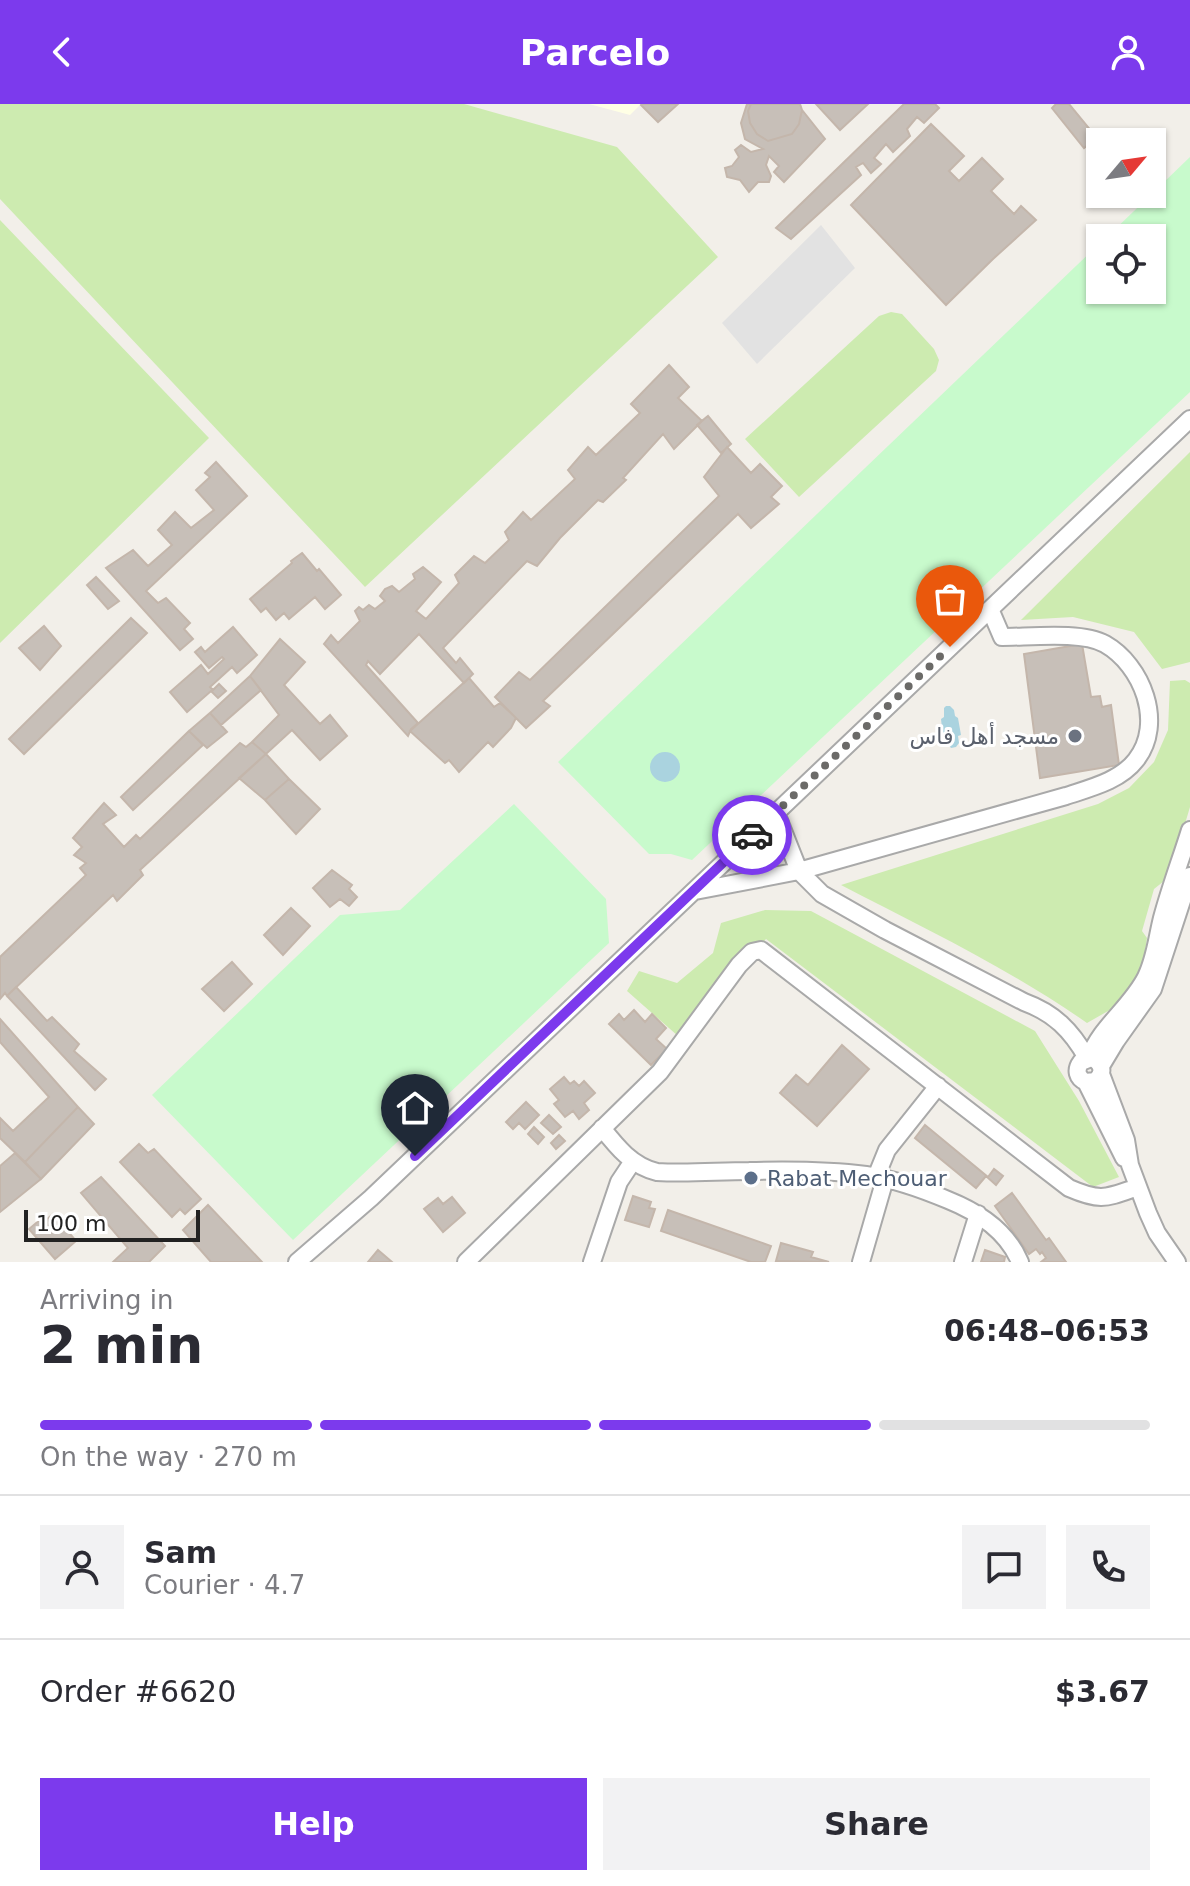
<!DOCTYPE html>
<meta charset="utf-8">
<style>
:root{--surface:#fff;--page:#f2f2f3;--text:#2b2b33;--muted:#7c7c81;--line:#e1e1e2;--accent:#7c3aed}
body{margin:0;font-family:"DejaVu Sans","Noto Sans Arabic",sans-serif;background:var(--page);color:var(--text);height:100vh;display:flex;flex-direction:column;font-size:30px;white-space:nowrap}
*{box-sizing:border-box;margin:0}
p{font-size:26px;color:var(--muted)}
.icon{flex:none;width:44px;height:44px;fill:none;stroke:currentColor;stroke-width:2;stroke-linecap:round;stroke-linejoin:round}
.map{position:relative;height:1158px;overflow:hidden}
.side{display:flex;flex-direction:column;background:var(--surface);flex:1}
.side>*{flex:none}
.needle{width:52px;rotate:61deg}
.tools{position:absolute;left:1086px;top:24px;display:grid;gap:16px}
.tools a{display:grid;place-items:center;width:80px;height:80px;border-radius:0px;background:var(--surface);box-shadow:0 2px 6px #0004;font-size:40px}
.scale{position:absolute;left:24px;bottom:20px;width:176px;box-sizing:border-box;padding-left:8px;border:4px solid #222;border-top:0;font-size:22px;line-height:28px;white-space:nowrap;color:#222;-webkit-text-stroke:6px #fff;paint-order:stroke}
.pin{position:absolute;display:grid;place-items:center;width:68px;height:68px;color:#fff;margin:-82px -34px;border-radius:50% 50% 50% 0;rotate:-45deg;box-shadow:0 0 8px #0007}
.pin .icon{rotate:45deg}
.courier{position:absolute;display:grid;place-items:center;width:80px;height:80px;margin:-40px;border:6px solid #7c3aed;border-radius:50%;background:#fff;color:#222;box-shadow:0 2px 10px #0007}
.headline em{font-style:normal;font-weight:600}
.headline div{display:flex;flex-direction:column-reverse}
.headline{display:flex;align-items:center;justify-content:space-between;height:136px;padding:0 40px}
h1{font-size:52px;font-weight:600;line-height:60px}
.bar{display:grid;grid-template-columns:repeat(4,1fr);gap:12px 8px;align-content:center;height:96px;padding:0 40px}
.bar i{height:10px;border-radius:6px;background:var(--line)}
.bar .on{background:var(--accent)}
.bar p{grid-column:span 4}
.line{display:flex;align-items:center;gap:20px;padding:0 40px;border-top:2px solid var(--line)}
.line div{flex:1}
.round{display:grid;place-items:center;flex:none;width:84px;height:84px;border-radius:0px;background:var(--page)}
.action{display:flex;gap:16px;margin-top:auto;padding:16px 40px}
.action a{flex:1;height:92px;border-radius:0px;background:var(--accent);color:#fff;font-size:32px;font-weight:600;line-height:92px;text-align:center}
.action a+a{background:var(--page);color:var(--text)}
header{display:flex;justify-content:space-between;align-items:center;height:104px;padding:0 40px;background:var(--accent);color:#fff;font-size:36px;font-weight:600}
.map>svg:first-child{display:block}
.education{fill:#ffffe5}
.grass{fill:#cdebb0}
.park{fill:#c8facc}
.parking{fill:#e2e2e2}
.water{fill:#aad3df}
.building{fill:#c7bfb8;stroke:#c4b6ab;stroke-width:2}
.lines{fill:none;stroke-linecap:round;stroke-linejoin:round}
.minor-casing{stroke:#a9a9a9;stroke-width:20}
.minor{stroke:#fff;stroke-width:16}
.done{stroke:#6b6a68;stroke-width:8;stroke-dasharray:0 14.4}
.route{stroke:#7c3aed;stroke-width:10}
.worship-dot{fill:#6b7280;stroke:#fff;stroke-width:3}
.service-dot{fill:#5c6f8a;stroke:#fff;stroke-width:3}
.labels{text-anchor:middle;stroke-width:6;stroke-linejoin:round;paint-order:stroke}
.worship-label{font-size:22px;fill:#5b616d;stroke:#fff;text-anchor:end}
.service-label{font-size:22px;fill:#4e5e75;stroke:#fff;text-anchor:start}
</style>
<header><svg class="icon" aria-label="back" viewBox="0 0 24 24"><path d="M15 5l-7 7 7 7"/></svg>Parcelo<svg class="icon" aria-label="person" viewBox="0 0 24 24"><circle cx="12" cy="8" r="4"/><path d="M4 21q1-7 8-7t8 7"/></svg></header>
<div class="map">
<svg width="1190" height="1158" viewBox="0 0 1190 1158">
<rect width="100%" height="100%" fill="#f2efe9"/>
<path class="education" d="M589,0h52l-11,11z"/>
<path class="grass" d="M0,0h464l153,43 101,110 -353,330 -365,-388z
M0,116l209,218 -209,205z
M891,208l11,2 32,35 5,11 -3,11 -137,126 -54,-58 134,-123z
M1190,348v210l-28,7 -28,-37 -61,-15 -52,3z
M1185,576l5,3v124l-21,70 -15,12 -12,42 5,7 -5,36 -27,33 -28,16c-77,-54 -163,-95 -246,-138l257,-81 31,-16 25,-26 14,-32 2,-49z
M768,726l6,1 10,20c-9,9 -30,16 -43,14l-2,-7z
M765,806l46,1 224,120 44,70 40,76 -26,10 -327,-248 -88,97 -51,-45 12,-20 38,12 36,-30 8,-30z"/>
<path class="park" d="M1190,53v235l-498,468 -21,-6h-22l-91,-92 542,-519v47h52v-52h-46z
M514,700l92,95 3,44 -316,297 -141,-145 188,-180 60,-5z"/>
<path class="parking" d="M821,121l34,43 -98,96 -35,-41z"/>
<path class="water" d="M946,602h4l4,4 1,6 3,2 3,17 -3,1 1,7 -3,4 -5,1 -3,-4 -1,-6 -4,-1 -2,-18 3,-2v-9z
M650 663a15 15 0 1 1 30 0a15 15 0 1 1-30 0Z"/>
<path class="building" d="M642,0h36l-20,18 -17,-17z
M747,0h4l-3,7 2,12 7,11 11,7 24,-7 7,-10 3,-14 23,29 -41,43 -10,-10 5,-6 -10,-10 -3,9 5,11 -2,6h-11l-9,10 -9,-12 -13,-3 -2,-9 7,-2 7,-9 -4,-7 6,-5 10,7 12,-3 -18,-10 -4,-16z
M751,0h49l2,6 -3,14 -7,10 -24,7 -11,-7 -7,-11 -2,-12z
M816,0h52l-28,26z
M904,0h31l4,4 -15,15 -7,-6 -10,12 3,7 -17,16 -7,-8 -12,14 7,6 -10,9 -8,-10 -7,4 5,8 -70,64 -15,-11z
M1056,0h13l28,34 -13,10 -32,-40z
M931,20l33,32 -15,15 10,10 23,-23 21,21 -12,12 23,23 7,-8 15,14 -43,39 -47,46 -95,-100z
M669,261l20,22 -11,11 24,23 -28,28 -11,-15 -40,44 3,2 -23,22 -5,-2 -38,38 -23,28 -10,-5 -84,87 13,15 4,-5 13,16 -9,9 -45,-49 -39,40 -12,-13 -2,4 52,58 -7,6 -3,7 -84,-92 7,-9 7,8 22,-22 -5,-10 4,-4 4,3 6,-5 6,4 10,-8 -5,-5 5,-7 7,-3 7,6 16,-13 -2,-5 10,-7 18,15 -25,29 10,8 33,-36 -4,-8 19,-19 11,7 24,-23 -4,-8 18,-20 8,8 44,-41 -7,-9 20,-23 8,8 44,-42 -9,-9z
M708,312l23,28 -10,9 -24,-28z
M727,343l24,26 9,-9 22,22 -11,11 8,7 -28,24 -13,-14 -195,187 7,5 -24,22 -31,-31 24,-25 11,8 189,-184 -15,-19z
M216,358l31,34 -101,95 12,12 8,-5 24,25 -6,6 9,10 -13,11 -74,-82 27,-18 15,16 24,-21 -14,-15 17,-18 16,16 23,-18 -18,-20 14,-13 -5,-4z
M302,449l15,18 2,-2 22,26 -16,14 -10,-12 -26,22 -5,-6 -8,7 -10,-12 -5,4 -11,-13 42,-36 -1,-2z
M96,473l23,24 -11,8 -21,-24z
M131,514l16,15 -123,121 -15,-15z
M44,522l17,20 -21,24 -21,-22z
M233,523l24,28 -20,18 -5,-6 -22,20 3,3 6,-6 7,7 -8,7 -7,-7 -24,21 -17,-20 31,-27 7,9 16,-15 -2,-2 -13,11 -14,-16 6,-5 4,5z
M280,535l25,23 -21,23 36,39 10,-9 17,21 -27,24 -28,-30 -26,24 -14,-12 27,-27 -29,-39z
M1082,540l9,53 9,-1 2,11 9,-2 8,60 -79,13 -16,-124z
M250,572l11,14 -40,35 -11,-12z
M469,574l25,29 6,-4 16,15 -5,10 -18,19 -5,-5 -29,30 -10,-12 -4,3 -35,-32z
M210,609l17,19 -20,16 -18,-17z
M189,627l14,14 -70,65 -12,-13z
M252,638l14,12 -126,116 3,5 -26,26 -4,-6 -106,101 -2,-3 -5,6v-42l86,-82 -6,-7 6,-5 -12,-8 8,-8 -9,-9 31,-35 12,12 -13,9 21,23 12,-12 4,4 100,-96 6,4z
M266,650l23,25 -24,21 -26,-22z
M289,675l31,30 -24,25 -31,-34z
M332,766l20,15 -3,4 8,8 -8,9 -9,-7 -10,8 -17,-19z
M291,804l19,18 -27,29 -19,-20z
M232,858l20,22 -28,27 -22,-22z
M16,883l31,34 5,-4 27,27 -5,7 32,28 -11,11 -88,-94z
M634,906l11,12 7,-8 14,14 -10,11 11,10 -16,16 -42,-41 10,-10 5,6z
M0,915l78,88 -53,55 -25,-24v-20l13,13 36,-34 -49,-55z
M842,941l27,24 -52,57 -37,-33 16,-18 12,10z
M564,973l6,7 4,-3 5,5 5,-5 11,12 -11,10 5,7 -10,9 -6,-8 -8,6 -11,-13 5,-4 -9,-11z
M526,998l13,13 -14,14 -6,-6 -6,6 -7,-7z
M78,1003l16,17 -53,55 -16,-17z
M549,1011l12,12 -8,7 -12,-11z
M925,1021l63,52 6,-8 9,7 -7,9 -10,-9 -10,12 -61,-50z
M534,1023l10,10 -6,7 -10,-10z
M559,1031l6,6 -9,8 -5,-6z
M139,1040l9,9 6,-4 47,50 -16,15 -5,-5 -8,8 -52,-55z
M15,1049l26,26 -41,33v-46z
M101,1073l64,69 -16,16h-36l15,-14 -47,-55z
M1012,1089l34,47 3,-2 17,24h-25l5,-4 -4,-6 -2,2 -4,-5 -7,5 -34,-48z
M633,1092l18,6 -2,6 6,1 -6,18 -24,-7z
M452,1093l13,16 -22,19 -19,-23 14,-11 5,6z
M208,1101l54,57h-51l-28,-32z
M668,1106l103,36 -6,16h-14l-90,-31z
M53,1110l23,27 -21,18 -26,-30 13,-11 3,3z
M781,1139l32,9 -2,5 18,5 -53,-1z
M378,1146l14,12h-24z
M985,1146l20,7 -1,5h-23z"/>
<g class="lines">
<g class="minor-casing">
<path id="minor" d="M776,709l23,58 23,23 63,36 139,72c30,11 47,28 63,56
M695,787l104,-20 267,-75c24,-8 54,-15 70,-36 29,-37 6,-95 -31,-116 -23,-13 -75,-7 -103,-7l-12,-28
M1089,954c11,-31 42,-51 57,-81 9,-18 11,-39 16,-59 8,-30 19,-59 28,-88
M1101,962l15,-25 37,-52 37,-113
M1101,970l25,66 4,25 18,48 9,20 20,29
M1086,978l9,-1c10,-7 8,-19 -4,-23l-10,4c-6,8 -4,16 5,20l38,76
M602,1024c15,19 30,38 55,44 31,2 62,-1 92,-1 39,-1 79,-1 117,4 28,4 56,14 82,25 30,12 59,31 72,62
M876,1073l11,-27 51,-64
M297,1158l74,-64 819,-779
M466,1158l194,-190 79,-107 13,-13 9,-2 308,238c32,14 37,10 69,-1
M592,1158l27,-80 14,-21
M861,1158l24,-83
M963,1158l15,-48"/>
</g>
<use href="#minor" class="minor"/>
</g>
<g class="lines">
<path class="done" d="M752,731l198,-188"/>
<path class="route" d="M415,1052l337,-321"/>
</g>
<circle class="worship-dot" cx="1075" cy="632" r="8"/>
<circle class="service-dot" cx="751" cy="1074" r="8"/>
<g class="labels">
<g class="worship-label">
<text x="1059" y="640">مسجد أهل فاس</text>
</g>
<g class="service-label">
<text x="767" y="1082">Rabat Mechouar</text>
</g>
</g>
</svg>
<div class="tools">
<a><svg class="needle" viewBox="-14 -14 28 28"><path d="M0-13l5 13h-10z" fill="#e53935"/><path d="M0 13l5-13h-10z" fill="#7c7c81"/></svg></a>
<a><svg class="icon" aria-label="locate" viewBox="0 0 24 24"><circle cx="12" cy="12" r="6"/><path d="M12 2v4M12 18v4M2 12h4M18 12h4"/></svg></a>
</div>
<div class="scale">100 m</div>
<div class="pin" style="left:950px;top:543px;background:#ea580c"><svg class="icon" aria-label="bag" viewBox="0 0 24 24"><path d="M5 8h14l-1 12H6zM9 8a3 3 0 0 1 6 0"/></svg></div>
<div class="pin" style="left:415px;top:1052px;background:#1f2937"><svg class="icon" aria-label="home" viewBox="0 0 24 24"><path d="M3 11l9-7 9 7M6 9v11h12V9"/></svg></div>
<div class="courier" style="left:752px;top:731px"><svg class="icon" aria-label="car" viewBox="0 0 24 24"><path d="M5 17H2v-5l4-1 3-4h7l3 4 3 1v5h-3M9 17h6M6 11h13"/><circle cx="7" cy="17" r="2"/><circle cx="17" cy="17" r="2"/></svg></div>
</div>
<section class="side">
<div class="headline"><div><h1>2 min</h1><p>Arriving in</p></div><em>06:48–06:53</em></div>
<div class="bar"><i class="on"></i><i class="on"></i><i class="on"></i><i></i><p>On the way · 270 m</p></div>
<div class="line" style="height:144px"><a class="round"><svg class="icon" aria-label="person" viewBox="0 0 24 24"><circle cx="12" cy="8" r="4"/><path d="M4 21q1-7 8-7t8 7"/></svg></a><div><b>Sam</b><p>Courier · 4.7</p></div><a class="round"><svg class="icon" aria-label="chat" viewBox="0 0 24 24"><path d="M4 5h16v11H9l-5 4z"/></svg></a><a class="round"><svg class="icon" aria-label="phone" viewBox="0 0 24 24"><path d="M5 4h4l2 5-3 2q2 4 5 5l2-3 5 2v4C11 20 4 13 5 4z"/></svg></a></div>
<div class="line" style="height:104px"><div>Order #6620</div><b>$3.67</b></div>
<div class="action"><a>Help</a><a>Share</a></div>
</section>
